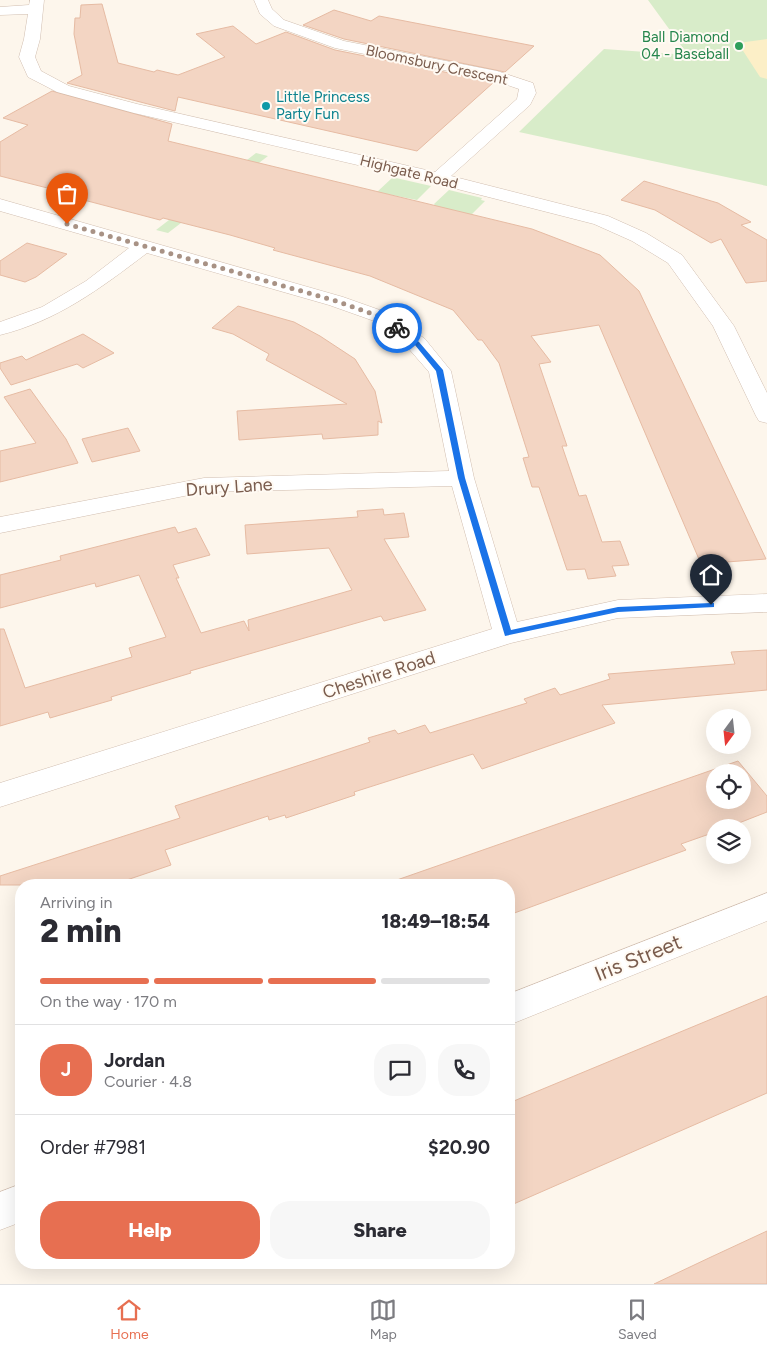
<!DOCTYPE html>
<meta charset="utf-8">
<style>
:root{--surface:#fff;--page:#f7f7f7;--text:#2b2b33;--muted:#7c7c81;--line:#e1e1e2;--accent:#e76f51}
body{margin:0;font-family:Figtree,sans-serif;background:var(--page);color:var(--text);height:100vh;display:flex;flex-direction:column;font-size:19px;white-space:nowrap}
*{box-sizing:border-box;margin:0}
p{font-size:16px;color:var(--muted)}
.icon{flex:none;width:28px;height:28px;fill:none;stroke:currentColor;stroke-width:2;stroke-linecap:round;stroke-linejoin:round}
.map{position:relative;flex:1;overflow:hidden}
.side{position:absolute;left:15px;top:879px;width:500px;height:390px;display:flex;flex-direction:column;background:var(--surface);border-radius:20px;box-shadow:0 5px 20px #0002}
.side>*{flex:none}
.needle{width:32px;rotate:195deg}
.controls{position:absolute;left:706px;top:709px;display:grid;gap:10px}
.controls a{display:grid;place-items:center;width:45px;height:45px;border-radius:50%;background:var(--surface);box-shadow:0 5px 20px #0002;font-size:25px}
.pin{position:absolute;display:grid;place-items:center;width:42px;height:42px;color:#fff;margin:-51px -21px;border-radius:50% 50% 50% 0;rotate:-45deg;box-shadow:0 0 5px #0007}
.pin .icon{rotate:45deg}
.courier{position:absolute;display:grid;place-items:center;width:50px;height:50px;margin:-25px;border:4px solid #1a73e8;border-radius:50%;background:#fff;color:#222;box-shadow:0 1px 6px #0007}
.summary em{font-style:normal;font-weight:800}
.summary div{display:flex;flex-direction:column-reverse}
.summary{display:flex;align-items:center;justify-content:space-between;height:85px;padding:0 25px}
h1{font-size:32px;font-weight:800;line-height:38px}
.bar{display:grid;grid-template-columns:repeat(4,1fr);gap:8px 5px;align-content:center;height:60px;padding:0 25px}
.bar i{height:6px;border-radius:4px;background:var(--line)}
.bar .selected{background:var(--accent)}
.bar p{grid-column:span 4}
.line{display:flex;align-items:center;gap:12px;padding:0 25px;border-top:1px solid var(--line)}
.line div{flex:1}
.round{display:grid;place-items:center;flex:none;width:52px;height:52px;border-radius:20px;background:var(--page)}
.button{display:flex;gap:10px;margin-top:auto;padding:10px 25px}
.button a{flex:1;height:58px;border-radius:20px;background:var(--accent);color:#fff;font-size:20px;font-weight:800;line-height:58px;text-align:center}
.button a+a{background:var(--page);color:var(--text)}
.tab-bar{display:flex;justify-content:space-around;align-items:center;height:70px;border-top:1px solid var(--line);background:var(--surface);font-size:14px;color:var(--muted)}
.tab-bar a{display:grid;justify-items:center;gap:2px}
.tab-bar .selected{color:var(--accent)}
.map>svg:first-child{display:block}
.green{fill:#d8ecc9}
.sand{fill:#fcefc7}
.building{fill:#f3d5c3;stroke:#e6bba3;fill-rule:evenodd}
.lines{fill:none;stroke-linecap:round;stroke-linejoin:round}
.minor-casing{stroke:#d1beb0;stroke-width:1}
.minor{fill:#fff;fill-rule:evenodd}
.route{fill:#1a73e8}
.done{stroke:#a89285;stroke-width:5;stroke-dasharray:0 9}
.leisure-dot{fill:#2e9e5b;stroke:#fffaf3;stroke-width:2}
.culture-dot{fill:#0f9aa8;stroke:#fffaf3;stroke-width:2}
.labels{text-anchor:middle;stroke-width:4;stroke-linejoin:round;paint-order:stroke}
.far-leisure-label{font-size:15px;fill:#27864d;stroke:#fffaf3;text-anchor:end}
.far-street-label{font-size:15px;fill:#7a5c4d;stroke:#fffaf3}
.far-culture-label{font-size:15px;fill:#0d838f;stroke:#fffaf3;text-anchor:start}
.street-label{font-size:18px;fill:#7a5c4d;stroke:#fffaf3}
.near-street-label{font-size:21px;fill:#7a5c4d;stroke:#fffaf3}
</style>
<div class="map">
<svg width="767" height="1284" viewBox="0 0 767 1284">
<rect width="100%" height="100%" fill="#fdf6ec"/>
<path class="green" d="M648,0h119v186l-248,-54 85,-83 84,6z
M256,153l12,3 -100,77 -12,-3z
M392,178h4l35,8 -14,14 -40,-8z
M449,190l33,8 -1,2 4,1 -14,14 -35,-8 -2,-3z"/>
<path class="sand" d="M767,39v40l-7,-2 -22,-34z"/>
<path class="building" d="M102,4l16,59 36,9 3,-2 21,5 47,-18 -29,-23 37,-8 23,18 30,-12 49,18 159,32 -77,69 -239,-54 -3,14 -108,-28 15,-8 -8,-41 1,-16h5l1,-13z
M334,10l37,11 8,-5 155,30 -29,26 -161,-33 -41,-14z
M52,91l120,33 -4,17 364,88 68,26 39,36 127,268 -65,5 -102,-239 -68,11 20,26 -12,2 28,82h-5l17,50 7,-1 16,47 18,-1 9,24 -17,1 4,10 -28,3 -3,-10 -18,1 -28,-83h-7l-9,-29 6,-1 -30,-94 -17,-23h-4l-25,-30 -83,-34 -97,-26 2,-2 -45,-13 -67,-17 -3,2 -80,-21 3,-2 -83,-21v-34l28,-17 -25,-7z
M644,181l74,22 33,19 -10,3 26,15v41l-21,2 -25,-44 -10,4 -56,-33 -34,-10z
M27,243l40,11 -31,23 -11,5 -25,-7v-14z
M238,306l56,16 26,14 35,23 20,32 7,32 -4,-2v14l-55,4 -1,-5 -83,6 -2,-29 110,-7 -81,-44 3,-6 -36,-20 -21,-6z
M83,334l31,19 -31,15 -6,-4 -66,21 -11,-17v-5l22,-7 4,4z
M30,389l36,50 12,24 -78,19v-31l36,-8 -32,-46z
M128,428l12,23 -48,11 -10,-23z
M383,509l1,6 20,-2 5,24 -25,2 42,71 -42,11 -3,-5 -191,55 1,2 -80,24 1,3 -62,18 -2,-6 -48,14v-97h4l21,59 107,-31 -3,-9 37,-11 -27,-62 -43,12 -1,-4 -95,25v-33l61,-15 -1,-4 115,-29 3,6 18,-5 14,27 -37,10 6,13h-3l25,55 43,-12 5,10 -1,-11 104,-30 -23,-42 -82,6 -2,-29 113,-8 -1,-6z
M767,650v40l-165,15 13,18 -133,46 -9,-15 -119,38 1,3 -69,23 -1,-3 -16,5 -1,-4 -103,34 6,15 -59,20h-112v-9l180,-58 -5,-12 195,-64 -2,-4 27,-8 3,4 27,-9 5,8 97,-30 -3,-4 31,-11 5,7 50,-16 -2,-5 127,-10 -4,-12z
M738,761l29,35v16l-41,16h-11v4l-34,12 5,6 -139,51 -38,14v-30h-115v-4zM715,772h27v28h-27z
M767,996v97l-258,113v-103z
M767,1231v53h-113l57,-27z"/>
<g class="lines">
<g class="minor-casing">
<path id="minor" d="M30,0h14l-4,39 -5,18 6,14 28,15 68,18 298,68 82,-73 2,-10 -26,-9 -158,-32 -61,-22 -14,-12 -6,-14h14l4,9 12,11 60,21 153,30 36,12 3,10 -6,12 -79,71 157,40 38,17 36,22 52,71 33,67v30l-8,-2 -3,-5 -43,-90 -45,-63 -36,-22 -38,-17 -176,-45 -284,-66 -77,-21 -29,-15 -9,-20 5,-18 4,-25 -28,1v-8l29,-2z
M0,199l343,98 48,17 34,25 26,32 23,107 43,144 101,-22 149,-6v18l-149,6 -107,25 -511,164v-24l492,-154 -40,-143 -248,6 -204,41v-16l204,-39 245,-7 -20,-99 -20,-23 -32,-27 -48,-17 -182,-52c-46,35 -90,68 -147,82v-13l42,-15 44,-26 43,-33 -129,-37z
M767,893v28l-258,104v-31z
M21,1184v38l-21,8v-38z"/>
</g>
<use href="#minor" class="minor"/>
</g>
<path class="route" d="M397,326l22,16 24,28 22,108 46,152 107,-23 93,-4h3v4l-96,5 -113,24 -47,-158 -22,-107 -21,-26 -21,-16v-1z"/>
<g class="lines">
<path class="done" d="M67,224l269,77 48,17 13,10"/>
</g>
<circle class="leisure-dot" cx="739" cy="46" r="5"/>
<circle class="culture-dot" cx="266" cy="106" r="5"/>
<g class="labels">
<g class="far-leisure-label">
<text x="729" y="42">Ball Diamond<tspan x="729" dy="17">04 - Baseball</tspan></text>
</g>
<g class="far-street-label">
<text transform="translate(437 65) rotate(12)" y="5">Bloomsbury Crescent</text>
<text transform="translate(409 172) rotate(14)" y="5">Highgate Road</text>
</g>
<g class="far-culture-label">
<text x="276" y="102">Little Princess<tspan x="276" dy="17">Party Fun</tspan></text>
</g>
<g class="street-label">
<text transform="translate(229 487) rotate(-4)" y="6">Drury Lane</text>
<text transform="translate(379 675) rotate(-18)" y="6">Cheshire Road</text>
</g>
<g class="near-street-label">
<text transform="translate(638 958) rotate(-22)" y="7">Iris Street</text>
</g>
</g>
</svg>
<div class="controls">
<a><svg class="needle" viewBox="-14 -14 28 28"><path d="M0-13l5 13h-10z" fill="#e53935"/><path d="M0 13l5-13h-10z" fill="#7c7c81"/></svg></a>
<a><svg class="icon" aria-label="locate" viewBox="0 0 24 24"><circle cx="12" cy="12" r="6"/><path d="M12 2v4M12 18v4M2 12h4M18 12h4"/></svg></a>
<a><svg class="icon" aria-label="layers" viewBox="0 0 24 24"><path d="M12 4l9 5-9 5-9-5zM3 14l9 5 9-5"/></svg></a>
</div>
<div class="pin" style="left:67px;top:224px;background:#ea580c"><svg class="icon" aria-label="bag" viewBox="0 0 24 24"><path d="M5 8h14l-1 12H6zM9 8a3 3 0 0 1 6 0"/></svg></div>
<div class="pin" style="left:711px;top:605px;background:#1f2937"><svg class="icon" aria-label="home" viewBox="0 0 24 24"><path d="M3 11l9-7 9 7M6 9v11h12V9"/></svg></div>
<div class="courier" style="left:397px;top:328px"><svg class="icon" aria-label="bike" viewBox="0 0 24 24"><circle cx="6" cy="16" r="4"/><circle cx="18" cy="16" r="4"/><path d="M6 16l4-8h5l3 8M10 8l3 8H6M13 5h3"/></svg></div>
<section class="side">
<div class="summary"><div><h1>2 min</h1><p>Arriving in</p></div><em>18:49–18:54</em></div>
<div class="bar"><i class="selected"></i><i class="selected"></i><i class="selected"></i><i></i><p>On the way · 170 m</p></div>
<div class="line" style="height:90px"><b class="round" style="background:var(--accent);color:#fff">J</b><div><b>Jordan</b><p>Courier · 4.8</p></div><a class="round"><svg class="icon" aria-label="chat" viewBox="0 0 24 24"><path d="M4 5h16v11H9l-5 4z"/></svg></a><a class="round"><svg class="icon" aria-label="phone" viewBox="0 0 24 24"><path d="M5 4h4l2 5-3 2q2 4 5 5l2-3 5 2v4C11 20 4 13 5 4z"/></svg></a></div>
<div class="line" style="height:65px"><div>Order #7981</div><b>$20.90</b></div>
<div class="button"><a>Help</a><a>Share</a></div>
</section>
</div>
<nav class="tab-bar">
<a class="selected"><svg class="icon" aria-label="home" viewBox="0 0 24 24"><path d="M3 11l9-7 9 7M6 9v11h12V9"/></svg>Home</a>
<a><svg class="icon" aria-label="map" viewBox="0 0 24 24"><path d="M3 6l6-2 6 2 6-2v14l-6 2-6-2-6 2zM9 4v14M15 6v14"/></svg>Map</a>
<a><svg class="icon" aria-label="saved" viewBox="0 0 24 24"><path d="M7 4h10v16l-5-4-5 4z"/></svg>Saved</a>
</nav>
